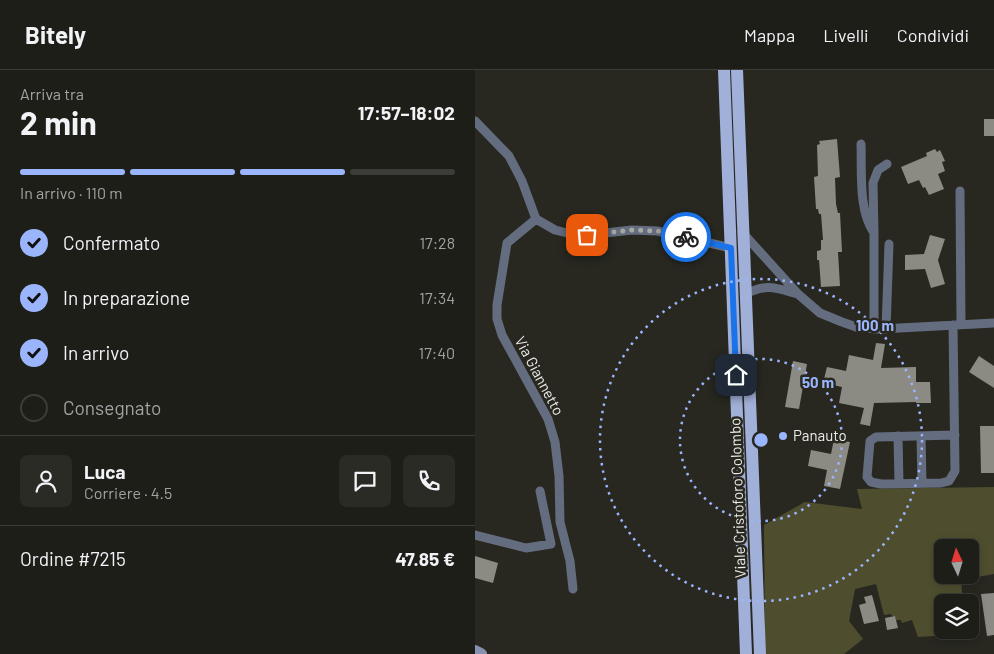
<!DOCTYPE html>
<html lang="it">
<meta charset="utf-8">
<style>
:root{--surface:#1e1e19;--page:#2b2b26;--text:#f1f3f6;--muted:#a1a2a2;--line:#3c3c38;--accent:#9bb5fd}
body{margin:0;font-family:Barlow,sans-serif;background:var(--page);color:var(--text);height:100vh;display:flex;flex-direction:column;font-size:19px;white-space:nowrap}
*{box-sizing:border-box;margin:0}
p{font-size:16px;color:var(--muted)}
.icon{flex:none;width:28px;height:28px;fill:none;stroke:currentColor;stroke-width:2;stroke-linecap:round;stroke-linejoin:round}
.map{position:relative;flex:1;overflow:hidden}
.sheet{display:flex;flex-direction:column;background:var(--surface);width:475px}
.sheet>*{flex:none}
.needle{width:32px;rotate:356deg}
.buttons{position:absolute;left:459px;top:469px;display:grid;gap:10px}
.buttons a{display:grid;place-items:center;width:45px;height:45px;border-radius:8px;background:var(--surface);box-shadow:0 2px 8px #0003,0 0 0 1px var(--line);font-size:25px}
.pin{position:absolute;display:grid;place-items:center;width:42px;height:42px;color:#fff;margin:-21px;border-radius:10px;box-shadow:0 2px 8px #0006}
.courier{position:absolute;display:grid;place-items:center;width:50px;height:50px;margin:-25px;border:4px solid #1a73e8;border-radius:50%;background:#fff;color:#222;box-shadow:0 1px 6px #0007}
.headline em{font-style:normal;font-weight:700}
.headline div{display:flex;flex-direction:column-reverse}
.headline{display:flex;align-items:center;justify-content:space-between;height:85px;padding:0 20px}
h1{font-size:32px;font-weight:700;line-height:38px}
.bar{display:grid;grid-template-columns:repeat(4,1fr);gap:8px 5px;align-content:center;height:60px;padding:0 20px}
.bar i{height:6px;border-radius:4px;background:var(--line)}
.bar .selected{background:var(--accent)}
.bar p{grid-column:span 4}
.line{display:flex;align-items:center;gap:12px;padding:0 20px;border-top:1px solid var(--line)}
.line div{flex:1}
.round{display:grid;place-items:center;flex:none;width:52px;height:52px;border-radius:8px;background:var(--page)}
ol{padding:0 20px;list-style:none}
li{display:flex;align-items:center;gap:15px;height:55px}
li p{margin-inline-start:auto}
li .icon{padding:5px;border-radius:50%;background:var(--accent);color:#111;stroke-width:4}
li:last-child{color:var(--muted)}
li i{width:28px;height:28px;border:2px solid var(--line);border-radius:50%}
header{display:flex;align-items:center;gap:30px;box-sizing:border-box;height:70px;padding:0 25px;background:var(--surface);border-bottom:1px solid var(--line)}
header strong{font-size:24px}
nav{display:flex;gap:28px;margin-inline-start:auto;font-size:18px}
main{display:flex;flex:1;min-height:0}
.map>svg:first-child{display:block}
.green{fill:#4e4e2f;fill-rule:evenodd}
.building{fill:#8b8b83}
.lines{fill:none;stroke-linecap:round;stroke-linejoin:round}
.street{stroke:#646c7f;stroke-width:9}
.secondary{stroke:#8792b1;stroke-width:12}
.primary{stroke:#a1b0d8;stroke-width:12}
.done{stroke:#a8a8a2;stroke-width:5;stroke-dasharray:0 9}
.route{stroke:#1a73e8;stroke-width:6}
.ring{fill:none;stroke:#9bb5fd;stroke-width:2.5;stroke-dasharray:2.5 5}
.poi-dot{fill:#9bb5fd;stroke:#282821;stroke-width:2}
.labels{text-anchor:middle;stroke-width:5;stroke-linejoin:round;paint-order:stroke}
.street-label{font-size:15px;fill:#edede8;stroke:#282821}
.poi-label{font-size:15px;fill:#edede8;stroke:#282821;text-anchor:start}
.centre{fill:#9bb5fd;stroke:#282821;stroke-width:2.5}
.ring-label{font-size:15px;text-anchor:middle;font-weight:bold;fill:#9bb5fd;stroke:#282821;stroke-width:5;stroke-linejoin:round;paint-order:stroke}
</style>
<header>
<strong>Bitely</strong>
<nav><a>Mappa</a><a>Livelli</a><a>Condividi</a></nav>
</header>
<main>
<section class="sheet">
<div class="headline"><div><h1>2 min</h1><p>Arriva tra</p></div><em>17:57–18:02</em></div>
<div class="bar"><i class="selected"></i><i class="selected"></i><i class="selected"></i><i></i><p>In arrivo · 110 m</p></div>
<ol>
<li><svg class="icon" aria-label="check" viewBox="0 0 24 24"><path d="M5 12l5 5 9-10"/></svg>Confermato<p>17:28</p></li>
<li><svg class="icon" aria-label="check" viewBox="0 0 24 24"><path d="M5 12l5 5 9-10"/></svg>In preparazione<p>17:34</p></li>
<li><svg class="icon" aria-label="check" viewBox="0 0 24 24"><path d="M5 12l5 5 9-10"/></svg>In arrivo<p>17:40</p></li>
<li><i></i>Consegnato</li>
</ol>
<div class="line" style="height:90px"><a class="round"><svg class="icon" aria-label="person" viewBox="0 0 24 24"><circle cx="12" cy="8" r="4"/><path d="M4 21q1-7 8-7t8 7"/></svg></a><div><b>Luca</b><p>Corriere · 4.5</p></div><a class="round"><svg class="icon" aria-label="chat" viewBox="0 0 24 24"><path d="M4 5h16v11H9l-5 4z"/></svg></a><a class="round"><svg class="icon" aria-label="phone" viewBox="0 0 24 24"><path d="M5 4h4l2 5-3 2q2 4 5 5l2-3 5 2v4C11 20 4 13 5 4z"/></svg></a></div>
<div class="line" style="height:65px"><div>Ordine #7215</div><b>47.85 €</b></div>
</section>
<div class="map">
<svg width="519" height="584" viewBox="0 0 519 584">
<rect width="100%" height="100%" fill="#282821"/>
<path class="green" d="M519,417v87l-33,6 2,22h-20v28h8v5l-33,2 -6,-17 -10,3 -1,-3h-5l-1,-4h-3l-1,-2 -7,1 -8,-31 -21,5 -6,32 14,18 -19,15h-79l-1,-129 41,-23 57,7 -5,-20zM468,478h27v27h-27z"/>
<path class="building" d="M509,49h10v17h-10z
M362,69l3,38 -5,1 1,26 2,9h2l2,39h-4l2,34 -19,1 -2,-27h-2v-9l4,-1v-10h2l-2,-26h-2l-1,-5h-2l-2,-32 4,-1 -1,-31 3,-1 -1,-3z
M460,79l2,3 3,-2 5,11 -3,1 3,9 -7,3 6,15 -15,6 -4,-8 -2,1 -4,-8 -11,4 -7,-17 26,-11 -1,-3z
M455,165l15,4 -7,21 7,24 -14,4 -6,-19 -20,1v-15l19,-1z
M401,273l9,1 -4,24 35,-1v15h14l1,21h-15v-1l-42,1 -4,23 -10,-2 4,-16 -25,-5 3,-16 -19,-4 4,-16 19,4 3,-16 24,5z
M504,286l15,10v22l-25,-16z
M318,291l14,3 -8,45 -14,-2z
M505,356h14v47h-13z
M359,369l16,3 -10,47 -16,-3 3,-16 -19,-4 3,-16 20,4z
M0,486l23,7 -5,20 -18,-5z
M519,523v42l-7,1 -6,-42z
M397,525l7,26 -15,3 -5,-19 7,-2 -2,-6z
M420,546l3,12 -11,2 -2,-12z"/>
<g class="lines">
<path class="street" d="M0,51l34,35 13,25 14,38
M386,74c1,27 -3,66 13,89v96
M485,121l1,133
M61,149l-29,24 -10,62v14l5,16 46,84 7,23 4,34 1,46 10,39 3,28
M61,149l19,11 16,4 16,1 45,-5 25,1 74,17
M267,162l56,62 22,19 22,9 17,6 22,1 113,-6
M399,163l-1,-50 5,-13 9,-6
M271,224c21,-11 30,-6 52,0
M478,255l2,146 -6,10 -8,2 -60,1 -10,-2 -4,-5 3,-36 6,-4 79,-2
M411,259l3,-85
M423,366l1,48
M446,366l1,47
M0,465l51,13 25,-4 -11,-53"/>
<path class="secondary" d="M0,581l6,3"/>
<path class="primary" d="M249,0l22,584
M262,0l23,584"/>
</g>
<g class="lines">
<path class="done" d="M112,165l45,-5 25,1 29,6"/>
<path class="route" d="M211,167l45,11 5,127"/>
</g>
<g class="ring">
<circle cx="286" cy="370" r="81"/>
<circle cx="286" cy="370" r="161"/>
</g>
<circle class="poi-dot" cx="308" cy="366" r="5"/>
<g class="labels">
<g class="street-label">
<text transform="translate(64 306) rotate(62)" y="5">Via Giannetto</text>
<text transform="translate(263 428) rotate(-92)" y="5">Viale Cristoforo Colombo</text>
</g>
<g class="poi-label">
<text x="318" y="371">Panauto</text>
</g>
</g>
<circle cx="286" cy="370" r="8" class="centre"/>
<g class="ring-label">
<text x="400" y="261">100 m</text>
<text x="343" y="318">50 m</text>
</g>
</svg>
<div class="buttons">
<a><svg class="needle" viewBox="-14 -14 28 28"><path d="M0-13l5 13h-10z" fill="#e53935"/><path d="M0 13l5-13h-10z" fill="#a1a2a2"/></svg></a>
<a><svg class="icon" aria-label="layers" viewBox="0 0 24 24"><path d="M12 4l9 5-9 5-9-5zM3 14l9 5 9-5"/></svg></a>
</div>
<div class="pin" style="left:112px;top:165px;background:#ea580c"><svg class="icon" aria-label="bag" viewBox="0 0 24 24"><path d="M5 8h14l-1 12H6zM9 8a3 3 0 0 1 6 0"/></svg></div>
<div class="pin" style="left:261px;top:305px;background:#1f2937"><svg class="icon" aria-label="home" viewBox="0 0 24 24"><path d="M3 11l9-7 9 7M6 9v11h12V9"/></svg></div>
<div class="courier" style="left:211px;top:167px"><svg class="icon" aria-label="bike" viewBox="0 0 24 24"><circle cx="6" cy="16" r="4"/><circle cx="18" cy="16" r="4"/><path d="M6 16l4-8h5l3 8M10 8l3 8H6M13 5h3"/></svg></div>
</div>
</main>
